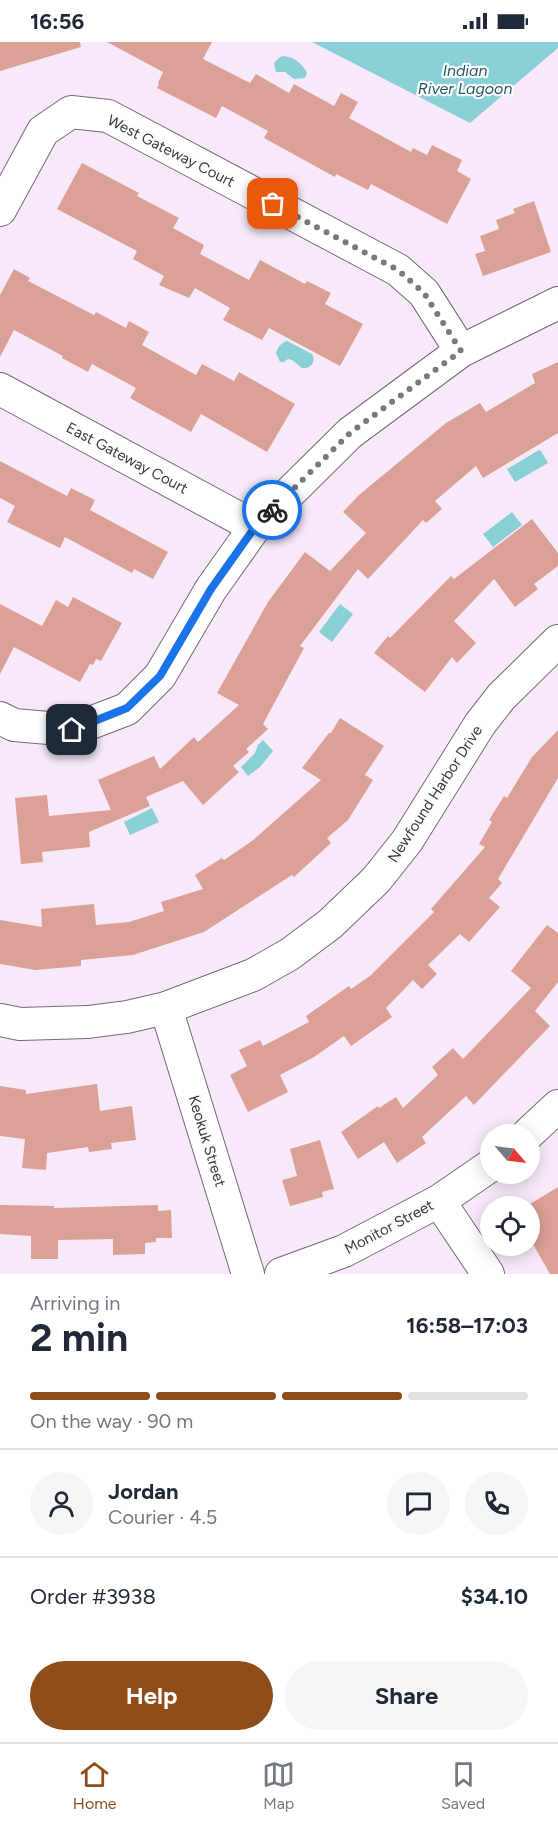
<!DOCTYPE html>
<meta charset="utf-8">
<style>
:root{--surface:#fff;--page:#f6f6f7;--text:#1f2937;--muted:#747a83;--line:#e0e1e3;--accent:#8f4d1a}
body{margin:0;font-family:Figtree,sans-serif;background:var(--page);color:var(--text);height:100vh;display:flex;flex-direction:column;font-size:22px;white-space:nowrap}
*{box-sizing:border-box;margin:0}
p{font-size:20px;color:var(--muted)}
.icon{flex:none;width:33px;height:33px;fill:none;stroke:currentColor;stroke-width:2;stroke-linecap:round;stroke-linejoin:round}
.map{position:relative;height:1232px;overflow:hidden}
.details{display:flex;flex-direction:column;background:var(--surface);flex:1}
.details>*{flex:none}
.needle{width:39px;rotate:118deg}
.buttons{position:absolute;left:480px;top:1082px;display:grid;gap:12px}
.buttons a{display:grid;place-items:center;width:60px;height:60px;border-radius:50%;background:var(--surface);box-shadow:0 3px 15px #0003;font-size:30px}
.pin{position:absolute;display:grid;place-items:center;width:51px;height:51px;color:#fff;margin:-26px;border-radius:12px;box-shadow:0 3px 9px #0006}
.courier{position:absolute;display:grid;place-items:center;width:60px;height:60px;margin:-30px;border:4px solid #1a73e8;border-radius:50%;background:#fff;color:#222;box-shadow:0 2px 8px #0007}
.overview em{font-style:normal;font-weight:700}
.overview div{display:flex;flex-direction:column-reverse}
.overview{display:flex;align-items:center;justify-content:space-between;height:102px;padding:0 30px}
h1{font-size:39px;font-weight:700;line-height:45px}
.bar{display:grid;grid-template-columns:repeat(4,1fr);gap:9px 6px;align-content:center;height:72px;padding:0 30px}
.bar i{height:8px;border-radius:4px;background:var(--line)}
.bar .on{background:var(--accent)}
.bar p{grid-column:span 4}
.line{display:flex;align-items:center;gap:15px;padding:0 30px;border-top:2px solid var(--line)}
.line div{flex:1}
.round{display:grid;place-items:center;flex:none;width:63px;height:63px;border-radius:32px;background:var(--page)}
.action{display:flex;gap:12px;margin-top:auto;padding:12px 30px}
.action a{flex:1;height:69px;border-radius:36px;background:var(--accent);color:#fff;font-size:24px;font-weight:700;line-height:69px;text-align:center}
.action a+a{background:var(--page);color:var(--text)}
.status{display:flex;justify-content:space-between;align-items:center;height:42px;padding:0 30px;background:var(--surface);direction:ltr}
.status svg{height:16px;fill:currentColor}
.tab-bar{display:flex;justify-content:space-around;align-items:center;height:84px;border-top:2px solid var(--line);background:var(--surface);font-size:16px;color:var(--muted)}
.tab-bar a{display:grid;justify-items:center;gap:3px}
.tab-bar .on{color:var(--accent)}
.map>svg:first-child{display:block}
.water{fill:#88d0d6}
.building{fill:#dba096}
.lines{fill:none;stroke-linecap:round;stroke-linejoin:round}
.minor-casing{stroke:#756977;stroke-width:34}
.minor{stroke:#fff;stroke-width:32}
.done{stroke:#7e767f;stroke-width:6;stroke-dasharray:0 10.8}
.route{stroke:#1a73e8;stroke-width:8}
.labels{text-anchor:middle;stroke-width:4.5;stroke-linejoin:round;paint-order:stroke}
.street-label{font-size:15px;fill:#3d383e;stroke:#fdfbfe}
.water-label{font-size:16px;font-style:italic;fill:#205c61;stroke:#fdfbfe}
</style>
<div class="status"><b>16:56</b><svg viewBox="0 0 49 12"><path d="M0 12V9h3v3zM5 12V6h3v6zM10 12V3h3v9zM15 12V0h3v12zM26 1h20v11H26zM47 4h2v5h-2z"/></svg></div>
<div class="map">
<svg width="558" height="1232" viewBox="0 0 558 1232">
<rect width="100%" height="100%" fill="#f7e9f9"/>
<path class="water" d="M312,0h246v6l-88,75z
M284,14c10,1 19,8 23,17l-2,5 -11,1 -9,-7h-9l-2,-9 6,-6z
M287,299l25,13c4,8 -1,15 -10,14l-10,-8 -4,-1 -4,3h-4l-4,-9c2,-6 5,-10 11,-12z
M539,408l2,1 7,12 -33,19 -8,-13z
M512,470l10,13 -29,22 -10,-13z
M340,562l13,10 -21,28 -13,-10z
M263,698l10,11 -13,16 -12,9 -7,-9 14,-14 3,-8z
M152,766l7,14 -29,13 -6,-13z"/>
<path class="building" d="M0,0h80l1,5 -81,24z
M107,0h105l-9,17 47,24 6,-9 33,19 5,-9 40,22 7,-13 17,9 -9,16 62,34 2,-4 14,7 5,-10 30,15 -5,11 14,8 -24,45 -76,-40 -3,6 -32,-16 -1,3 -71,-39 4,-7 -46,-25 -6,12 -59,-30 2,-4 -1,-1 5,-11z
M82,121l57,30 -2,3 42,22 -6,10 31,17 -4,9 49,26 11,-20 45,24 2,-3 24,12 -6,11 38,20 -23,42 -71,-38 -7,12 -39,-20 7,-12 -35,-20 -6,10 -30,-13 5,-9 -31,-17 4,-8 -80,-42z
M534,159l17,51 -68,24 -8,-22 10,-3 -5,-15 19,-7 -3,-9 19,-7 -2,-4z
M14,227l16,9 -2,3 66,34 2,-3 30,16 3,-7 20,11 -7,13 54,30 6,-11 32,17 5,-9 56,32 -28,48 -66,-38 -10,18 -61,-34 6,-10 -44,-24 -4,8 -26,-14 1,-2 -49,-26 -14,27v-62z
M558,320v71l-75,45 -7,-12 -41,35 7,8 -16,14 -3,-3 -55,59 -10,-10 -58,77 4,2 -41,76 5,5 -22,20 3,3 -16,14 6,6 -36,33 -20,-24 -37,16 4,9 -61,26 1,15 -48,5 1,10 -22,2 -6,-66 32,-3 2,21 62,-6 -13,-30 56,-24 6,13 34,-32 4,5 41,-37 -22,-12 51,-91 37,-50 25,19 36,-38 -23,-21 16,-17 87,-72 34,-20 6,9 49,-29 -3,-9z
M0,419l67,35 4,-8 24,12 -5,10 78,42 -15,27 -19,-10 -2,4 -67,-36 -5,11 -53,-26 8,-16 -15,-8z
M532,477l26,34v13l-24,18 4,5 -23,18 -21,-28 -40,42 22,22 -19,20 -5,-6 -27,35 -51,-39 14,-17 2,2 61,-62 3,3z
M73,555l49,26 -21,38 -5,-2 -3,6 -3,-1 -10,18 -66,-35 -14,27v-70l42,22 14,-26 12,7z
M340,676l44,28 -19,29 8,5 -25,40 -21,18 4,5 -37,34 -2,-2 -88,57 -71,23 -52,5v6l-46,4 -35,-6v-44l42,7 -1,-18 53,-5 2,21 33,-3 35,-11 -3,-9 42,-13 -8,-14 27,-17 2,2 28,-19 69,-61 -19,-12 27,-35h2z
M558,688v48l-60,101 4,4 -13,15 11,9 -31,35 -9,-8 -32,31 9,9 -15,15 -9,-9 -27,28 6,9 -41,29 -7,-10 -30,21 -34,18 8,17 -40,20 -18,-37 17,-9 -8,-16 21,-10 3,6 46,-24 -3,-6 43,-30 2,3 19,-13 64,-64 -3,-3 54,-62 -6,-3 13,-22 -3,-2 15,-24 3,2 25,-41z
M547,883l11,8v49l-23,29 15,15 -76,79 -8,-9 -44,41 4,6 -29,20 -13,-21 -26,17 -17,-27 37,-26 1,2 17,-11 7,11 35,-33 -6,-8 21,-19 10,11 68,-71 -20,-17z
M97,1042l3,27 32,-5 4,34 -25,3 1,6 -23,3 -1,-5 -41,6 -1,17 -24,-2 3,-29 -25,-3v-50l26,4v4z
M320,1098l14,49 -12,3 1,5 -33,9 -8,-26 15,-4 -7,-27z
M558,1145v87h-8l-20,-35v-35z
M0,1163l54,1v2l104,-3v6l13,-1 1,28h-16v4l-11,1v11l-32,1v-16l-55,1v19h-27v-23l-31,-2z"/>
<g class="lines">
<g class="minor-casing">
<path id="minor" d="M0,168l43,-79 28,-19 37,4 290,154 26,23 37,58
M0,347l255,138
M0,676l14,7 58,5 55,-21 33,-33 51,-87 44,-62 95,-94 111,-82 97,-48
M166,966l82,266
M0,978l20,4 68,-2 39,-5 39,-9 87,-33 37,-21 40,-30 46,-44 31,-39 73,-117 21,-27 57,-56
M528,1092l30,-28
M439,1159l49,73
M281,1232l63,-23 95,-50 51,-35"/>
</g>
<use href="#minor" class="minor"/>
</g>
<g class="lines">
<path class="done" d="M272,468l78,-77 111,-82 -37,-58 -26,-23 -125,-66"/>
<path class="route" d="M72,688l55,-22 33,-32 51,-87 44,-62 17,-17"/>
</g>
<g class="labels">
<g class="street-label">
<text transform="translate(171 109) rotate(27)" y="5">West Gateway Court</text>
<text transform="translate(127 416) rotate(28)" y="5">East Gateway Court</text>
<text transform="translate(435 752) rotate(-57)" y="5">Newfound Harbor Drive</text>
<text transform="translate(207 1099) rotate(73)" y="5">Keokuk Street</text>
<text transform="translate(389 1185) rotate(-28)" y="5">Monitor Street</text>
</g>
<g class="water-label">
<text x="465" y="34">Indian<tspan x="465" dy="18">River Lagoon</tspan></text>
</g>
</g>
</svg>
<div class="buttons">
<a><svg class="needle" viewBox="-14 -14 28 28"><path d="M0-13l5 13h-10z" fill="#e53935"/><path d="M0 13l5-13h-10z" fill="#747a83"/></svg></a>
<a><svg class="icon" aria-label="locate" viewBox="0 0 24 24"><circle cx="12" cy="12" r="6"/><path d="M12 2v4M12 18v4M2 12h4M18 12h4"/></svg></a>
</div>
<div class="pin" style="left:273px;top:162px;background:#ea580c"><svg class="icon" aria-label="bag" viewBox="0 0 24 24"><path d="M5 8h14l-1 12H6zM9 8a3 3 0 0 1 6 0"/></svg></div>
<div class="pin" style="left:72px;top:688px;background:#1f2937"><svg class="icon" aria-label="home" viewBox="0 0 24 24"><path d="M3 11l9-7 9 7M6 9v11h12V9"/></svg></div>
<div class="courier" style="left:272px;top:468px"><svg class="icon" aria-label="bike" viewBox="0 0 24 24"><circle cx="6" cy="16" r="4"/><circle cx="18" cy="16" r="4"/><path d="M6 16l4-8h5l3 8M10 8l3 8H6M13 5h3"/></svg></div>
</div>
<section class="details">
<div class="overview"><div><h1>2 min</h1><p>Arriving in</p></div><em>16:58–17:03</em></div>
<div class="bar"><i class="on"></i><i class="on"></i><i class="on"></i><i></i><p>On the way · 90 m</p></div>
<div class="line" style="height:108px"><a class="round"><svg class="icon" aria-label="person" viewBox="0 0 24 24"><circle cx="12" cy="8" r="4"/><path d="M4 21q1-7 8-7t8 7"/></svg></a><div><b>Jordan</b><p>Courier · 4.5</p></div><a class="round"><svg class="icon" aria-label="chat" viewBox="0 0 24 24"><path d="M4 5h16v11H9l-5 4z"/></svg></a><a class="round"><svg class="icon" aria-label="phone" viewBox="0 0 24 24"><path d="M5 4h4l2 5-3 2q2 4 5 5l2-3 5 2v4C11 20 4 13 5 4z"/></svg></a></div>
<div class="line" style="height:78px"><div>Order #3938</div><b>$34.10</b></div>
<div class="action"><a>Help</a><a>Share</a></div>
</section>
<nav class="tab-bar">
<a class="on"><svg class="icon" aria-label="home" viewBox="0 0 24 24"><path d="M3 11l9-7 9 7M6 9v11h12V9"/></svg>Home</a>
<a><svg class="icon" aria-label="map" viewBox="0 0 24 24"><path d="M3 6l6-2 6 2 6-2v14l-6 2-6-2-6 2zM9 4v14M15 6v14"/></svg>Map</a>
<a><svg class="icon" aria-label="saved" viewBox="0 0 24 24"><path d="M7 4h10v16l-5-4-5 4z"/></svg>Saved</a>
</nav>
